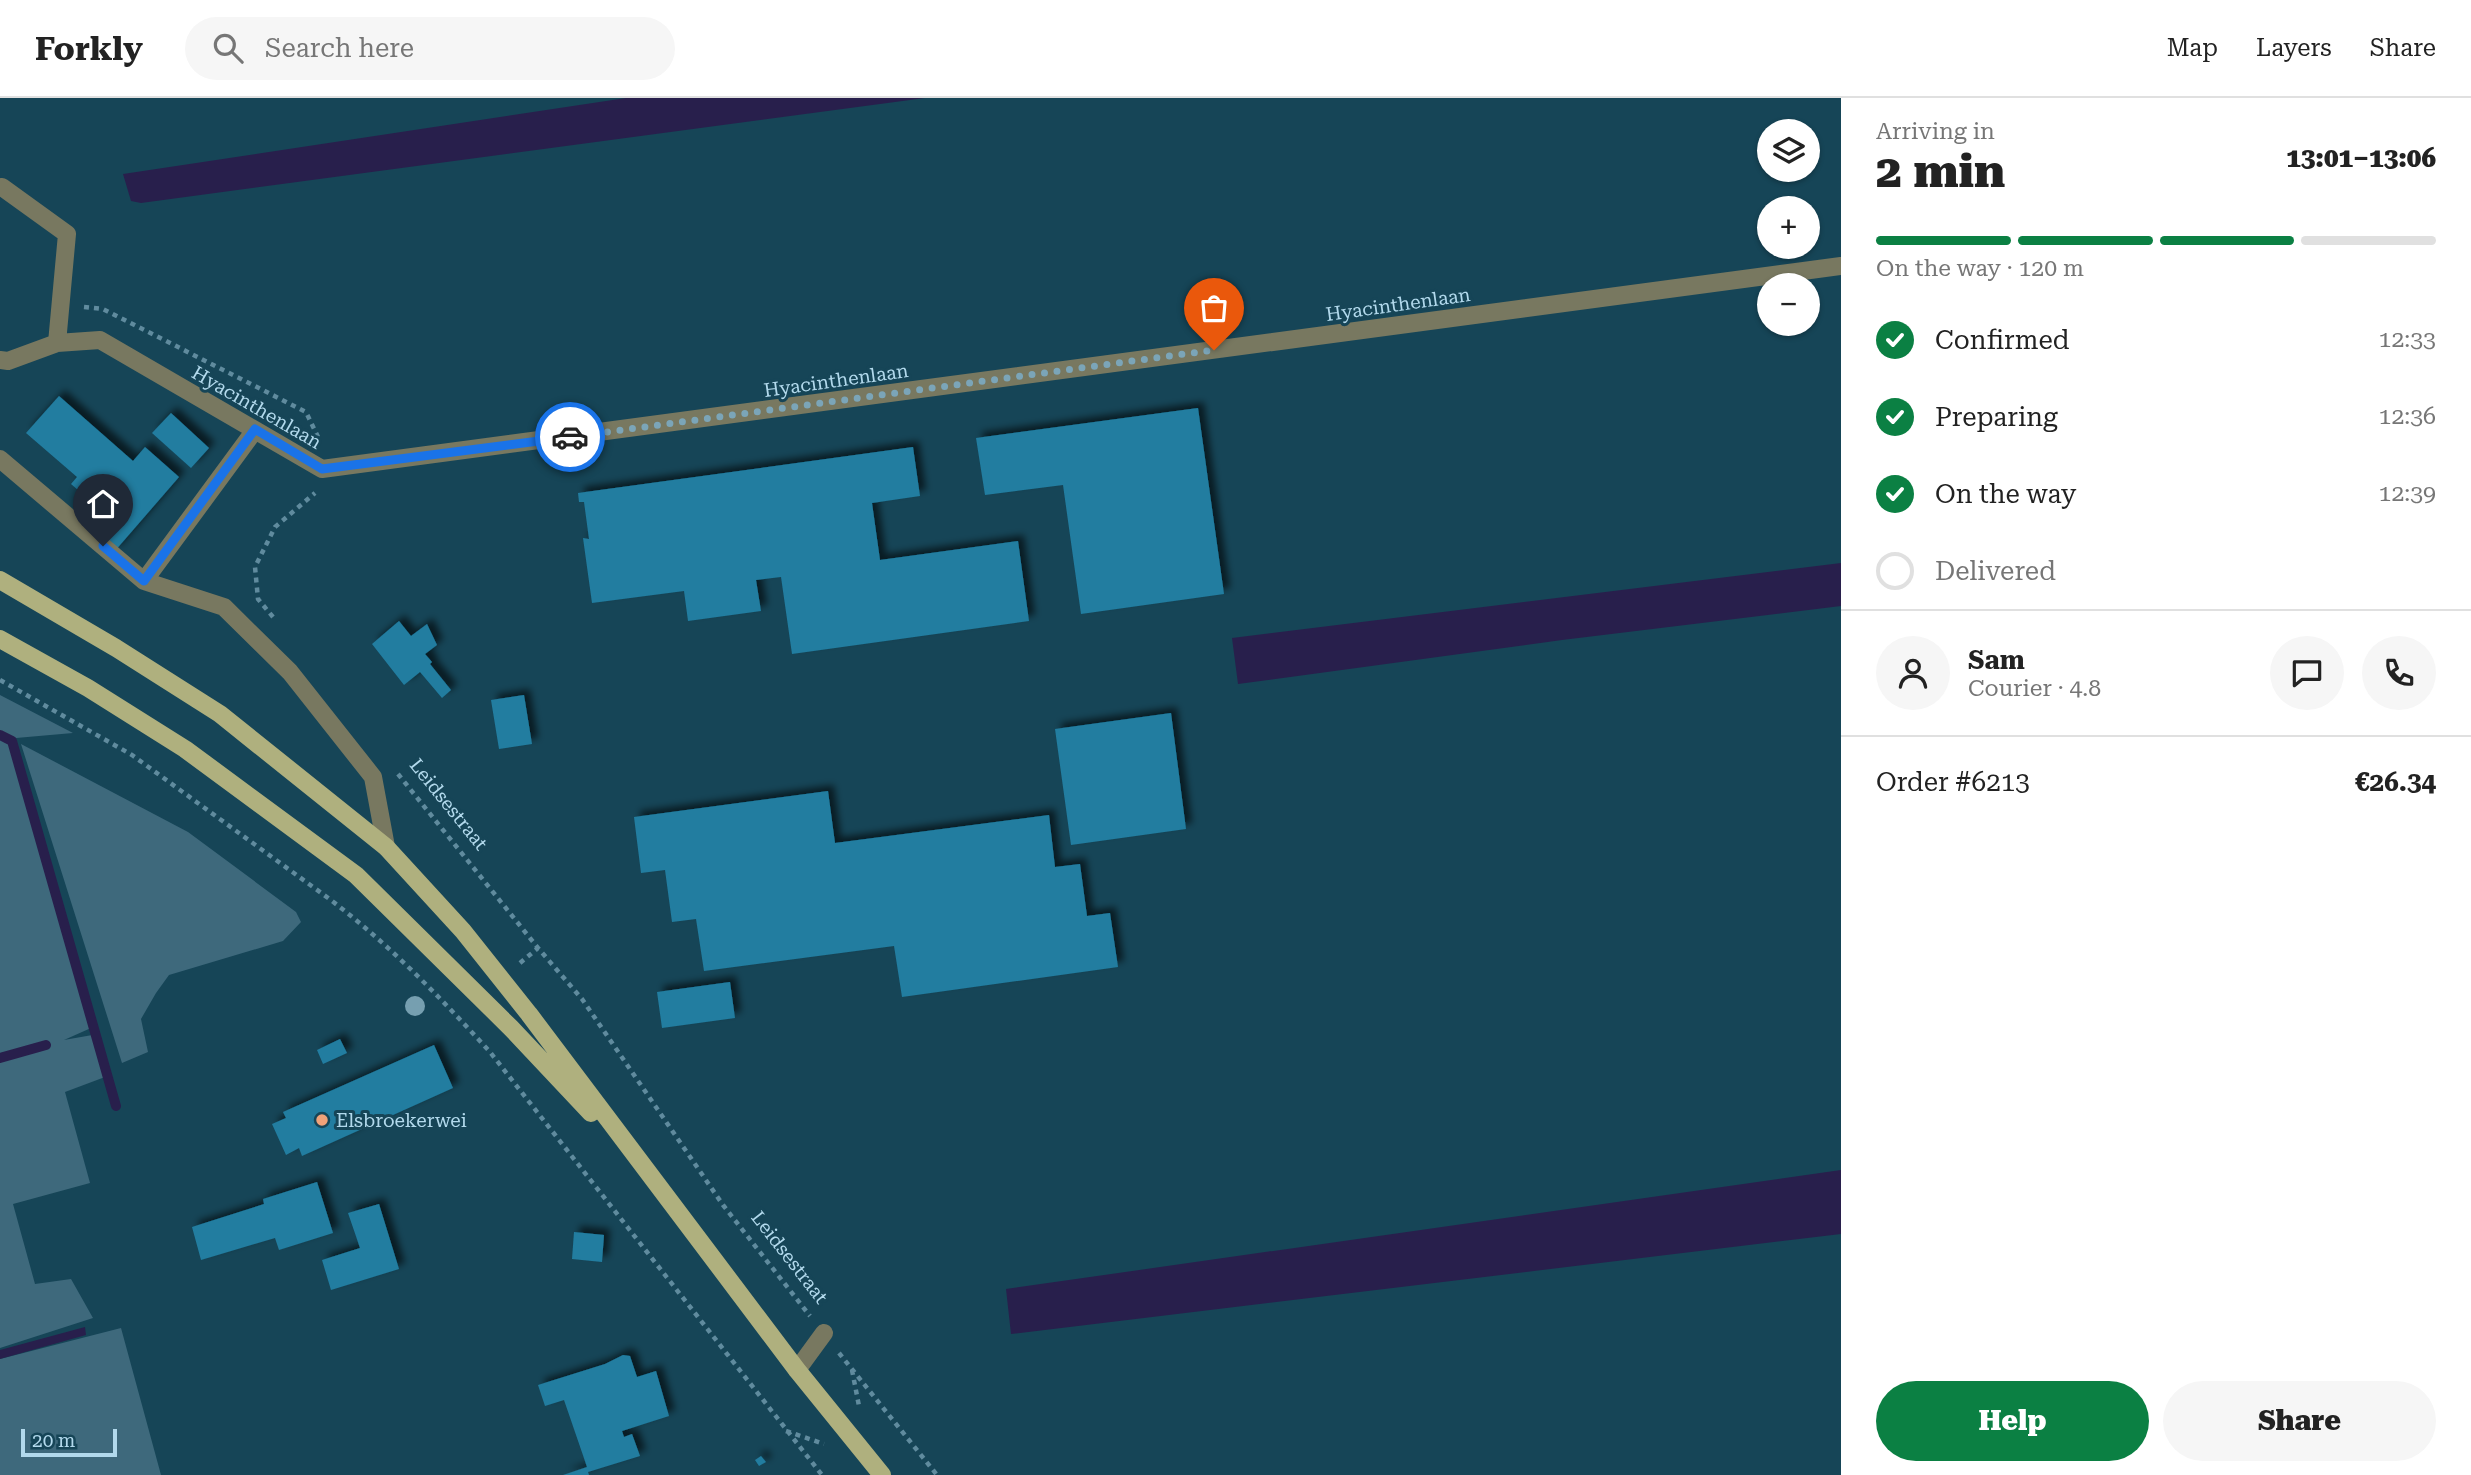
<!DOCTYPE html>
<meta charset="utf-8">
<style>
:root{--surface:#fff;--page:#f6f6f6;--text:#222;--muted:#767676;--line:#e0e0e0;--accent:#0b8043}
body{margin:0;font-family:"Roboto Serif",serif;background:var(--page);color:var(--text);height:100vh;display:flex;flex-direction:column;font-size:26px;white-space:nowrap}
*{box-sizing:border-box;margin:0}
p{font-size:23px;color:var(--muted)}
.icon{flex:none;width:38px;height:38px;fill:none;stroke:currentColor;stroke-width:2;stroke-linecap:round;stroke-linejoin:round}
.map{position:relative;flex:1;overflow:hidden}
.details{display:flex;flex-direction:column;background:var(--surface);width:630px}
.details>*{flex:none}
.fabs{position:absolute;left:1757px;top:21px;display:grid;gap:14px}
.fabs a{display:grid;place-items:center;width:63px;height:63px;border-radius:50%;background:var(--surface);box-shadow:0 2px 5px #0004;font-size:35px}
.scale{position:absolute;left:21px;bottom:18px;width:96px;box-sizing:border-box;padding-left:7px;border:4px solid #b2d9ec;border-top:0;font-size:19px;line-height:24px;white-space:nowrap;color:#b2d9ec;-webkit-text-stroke:5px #164557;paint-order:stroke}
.pin{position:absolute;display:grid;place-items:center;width:60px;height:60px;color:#fff;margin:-72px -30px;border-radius:50% 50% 50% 0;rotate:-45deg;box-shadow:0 0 7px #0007}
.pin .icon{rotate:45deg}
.courier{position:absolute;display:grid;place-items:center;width:70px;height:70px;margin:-35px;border:5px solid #1a73e8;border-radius:50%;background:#fff;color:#222;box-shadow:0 2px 9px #0007}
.overview em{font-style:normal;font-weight:800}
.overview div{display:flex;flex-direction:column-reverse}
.overview{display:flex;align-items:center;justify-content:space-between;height:119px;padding:0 35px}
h1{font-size:46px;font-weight:800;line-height:52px}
.bar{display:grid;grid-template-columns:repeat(4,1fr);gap:10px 7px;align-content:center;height:84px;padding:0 35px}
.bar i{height:9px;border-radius:5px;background:var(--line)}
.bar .selected{background:var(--accent)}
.bar p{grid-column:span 4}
.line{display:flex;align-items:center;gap:18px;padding:0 35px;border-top:2px solid var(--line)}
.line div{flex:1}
.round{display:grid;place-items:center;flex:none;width:74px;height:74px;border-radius:37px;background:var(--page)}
ol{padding:0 35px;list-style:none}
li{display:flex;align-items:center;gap:21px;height:77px}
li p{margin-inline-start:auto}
li .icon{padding:7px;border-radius:50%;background:var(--accent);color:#fff;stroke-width:4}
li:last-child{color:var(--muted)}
li i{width:38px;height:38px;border:4px solid var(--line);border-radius:50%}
.action{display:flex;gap:14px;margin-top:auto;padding:14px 35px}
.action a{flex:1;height:80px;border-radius:42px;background:var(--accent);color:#fff;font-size:28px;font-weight:800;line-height:80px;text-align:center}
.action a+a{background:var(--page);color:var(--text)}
header{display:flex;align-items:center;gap:42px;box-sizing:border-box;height:98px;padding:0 35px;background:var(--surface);border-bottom:2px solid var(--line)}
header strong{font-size:33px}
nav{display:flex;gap:38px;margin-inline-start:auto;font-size:24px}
.search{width:490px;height:63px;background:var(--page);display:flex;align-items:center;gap:18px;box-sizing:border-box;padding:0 24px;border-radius:38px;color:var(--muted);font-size:26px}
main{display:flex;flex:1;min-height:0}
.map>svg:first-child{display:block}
.green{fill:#3e697c}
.water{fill:#281f4c}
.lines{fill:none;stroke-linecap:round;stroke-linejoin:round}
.stream{stroke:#281f4c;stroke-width:10}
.building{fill:#217da0;filter:url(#shadow)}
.path{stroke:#608b9e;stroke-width:4.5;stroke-dasharray:5 5;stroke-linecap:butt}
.minor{stroke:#787860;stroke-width:18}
.major{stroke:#afb07e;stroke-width:18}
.tree{fill:#769fb0}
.done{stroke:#7ba5b8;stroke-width:7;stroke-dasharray:0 12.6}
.route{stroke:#1a73e8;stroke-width:9}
.poi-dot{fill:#f0a279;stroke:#164557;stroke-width:2.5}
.labels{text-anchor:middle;stroke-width:6;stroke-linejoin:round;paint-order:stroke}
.street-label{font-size:19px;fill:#b2d9ec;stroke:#164557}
.poi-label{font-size:19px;fill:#b2d9ec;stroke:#164557;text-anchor:start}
</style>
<header>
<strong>Forkly</strong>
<div class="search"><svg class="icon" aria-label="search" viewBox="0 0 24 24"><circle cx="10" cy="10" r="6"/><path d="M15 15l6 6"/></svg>Search here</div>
<nav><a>Map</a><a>Layers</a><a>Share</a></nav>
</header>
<main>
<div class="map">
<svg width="1841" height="1377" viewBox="0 0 1841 1377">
<defs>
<filter id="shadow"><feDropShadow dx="6" dy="-6" stdDeviation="3.5" flood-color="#0009"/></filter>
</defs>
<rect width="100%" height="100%" fill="#164557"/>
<path class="green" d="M0,597l73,38 -57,5 -16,-6z
M0,640l9,5 82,285 -27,12 34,-6 7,43 -40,15 25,91 -77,21 22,80 36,-5 22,39 -93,30z
M21,646l167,88 108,80 5,10 -18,19 -114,34 -13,18 -15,26 7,33 -26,11z
M121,1230l40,147h-161v-116z"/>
<path class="water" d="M626,0h299l-784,105 -10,-2 -8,-27z
M1841,465v43l-279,34 -324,44 -6,-46z
M1841,1072v64l-830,100 -5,-45z
M85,1229l1,8 -86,24v-9z"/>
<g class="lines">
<path class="stream" d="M0,637l12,6 104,365
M0,960l46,-13"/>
</g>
<path class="building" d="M59,298l74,65 12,-14 34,30 -65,75 -35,-30 15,-18 -23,-20 6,-7 -51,-44z
M1198,310l26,186 -143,20 -18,-129 -78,10 -9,-57z
M171,315l38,35 -18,20 -39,-35z
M913,349l7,49 -48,7 8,57 138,-19 11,80 -237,33 -11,-77 -25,3 5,31 -73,10 -4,-30 -92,12 -9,-65 6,1 -5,-37h-5l-1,-9z
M399,523l12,15 16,-12 10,21 -12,9 7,8 -2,2 21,26 -9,8 -22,-26 -16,13 -32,-41z
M524,597l8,49 -33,5 -8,-49z
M1171,615l15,116 -115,16 -16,-116z
M828,693l7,52 214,-28 6,52 25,-3 7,52 23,-3 8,54 -216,30 -8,-51 -190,25 -8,-52 -24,3 -7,-52 -24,3 -7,-56z
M730,884l5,36 -73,10 -5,-36z
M340,941l7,14 -24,11 -6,-14z
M434,947l19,43 -151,68 -3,-8 -13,7 -14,-31 14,-6 -3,-6z
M317,1084l16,51 -54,17 -4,-12 -74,22 -9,-33 72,-23 -1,-5z
M379,1106l20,65 -68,21 -9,-30 38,-12 -12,-35z
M574,1134l30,3 -2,27 -30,-3z
M623,1257l7,1 7,21 19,-6 13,45 -47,15 2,6 8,-3 8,22 -52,16 1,3h-26l24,-8 -23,-67 -19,6 -7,-21 67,-21z
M761,1358l5,6 -7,4 -4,-6z"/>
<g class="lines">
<path class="path" d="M84,209l19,2 203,103 12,25
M273,519l-15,-18 -3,-32 20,-40 40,-34
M0,582l132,75 192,140c61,45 115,101 166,157l332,423
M398,676l140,174 44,51 141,206 87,111
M520,865l18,-15
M839,1255l98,122
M852,1272l7,36
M786,1333l38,13"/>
<path class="minor" d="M2,89l65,47 -10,109
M0,262l8,1 49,-18 43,-3 222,129 1519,-203
M0,361l144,122 80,26 66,65 83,105 13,70
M144,483l111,-151
M797,1272l27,-37"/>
<path class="major" d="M0,482l116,68 104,66 166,133 77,84 66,83 268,356 85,105
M0,541l88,49 97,61 171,126 155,153 80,85"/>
</g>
<circle class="tree" cx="415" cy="908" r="10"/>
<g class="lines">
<path class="done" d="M570,339l644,-87"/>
<path class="route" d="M103,448l41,35 111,-152 67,40 248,-32"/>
</g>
<circle class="poi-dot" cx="322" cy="1022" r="7"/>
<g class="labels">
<g class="street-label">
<text transform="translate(1398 206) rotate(-8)" y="7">Hyacinthenlaan</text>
<text transform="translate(836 282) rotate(-8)" y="7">Hyacinthenlaan</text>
<text transform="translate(257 309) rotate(30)" y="7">Hyacinthenlaan</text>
<text transform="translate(449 706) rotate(51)" y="7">Leidsestraat</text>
<text transform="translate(790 1159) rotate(52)" y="7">Leidsestraat</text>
</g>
<g class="poi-label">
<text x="336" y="1029">Elsbroekerwei</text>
</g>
</g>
</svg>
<div class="fabs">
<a><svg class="icon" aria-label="layers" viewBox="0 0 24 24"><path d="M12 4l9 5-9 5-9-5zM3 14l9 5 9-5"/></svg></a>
<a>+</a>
<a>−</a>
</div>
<div class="scale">20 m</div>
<div class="pin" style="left:1214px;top:252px;background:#ea580c"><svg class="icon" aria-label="bag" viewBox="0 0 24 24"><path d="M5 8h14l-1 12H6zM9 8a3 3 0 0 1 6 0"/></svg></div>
<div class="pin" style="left:103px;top:448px;background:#1f2937"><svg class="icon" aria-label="home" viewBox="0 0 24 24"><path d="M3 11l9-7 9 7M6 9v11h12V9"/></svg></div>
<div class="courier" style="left:570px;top:339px"><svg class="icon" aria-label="car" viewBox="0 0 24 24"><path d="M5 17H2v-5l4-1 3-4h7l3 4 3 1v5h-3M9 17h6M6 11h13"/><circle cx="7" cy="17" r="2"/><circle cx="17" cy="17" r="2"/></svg></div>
</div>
<section class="details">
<div class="overview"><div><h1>2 min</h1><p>Arriving in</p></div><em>13:01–13:06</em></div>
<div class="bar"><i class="selected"></i><i class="selected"></i><i class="selected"></i><i></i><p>On the way · 120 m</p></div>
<ol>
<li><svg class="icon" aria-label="check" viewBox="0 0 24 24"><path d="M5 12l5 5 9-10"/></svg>Confirmed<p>12:33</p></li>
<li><svg class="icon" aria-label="check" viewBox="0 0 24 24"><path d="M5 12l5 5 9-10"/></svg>Preparing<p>12:36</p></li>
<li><svg class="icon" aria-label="check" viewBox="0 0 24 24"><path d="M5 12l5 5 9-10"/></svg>On the way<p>12:39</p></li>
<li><i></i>Delivered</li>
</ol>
<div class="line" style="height:126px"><a class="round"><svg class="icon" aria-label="person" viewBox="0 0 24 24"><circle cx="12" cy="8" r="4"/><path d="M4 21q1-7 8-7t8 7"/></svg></a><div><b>Sam</b><p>Courier · 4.8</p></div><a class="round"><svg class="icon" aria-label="chat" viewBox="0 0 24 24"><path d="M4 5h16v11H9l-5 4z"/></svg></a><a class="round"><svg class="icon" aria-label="phone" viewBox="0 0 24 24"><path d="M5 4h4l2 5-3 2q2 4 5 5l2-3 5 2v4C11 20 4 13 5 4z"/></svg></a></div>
<div class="line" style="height:91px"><div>Order #6213</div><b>€26.34</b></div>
<div class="action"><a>Help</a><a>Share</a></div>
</section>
</main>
